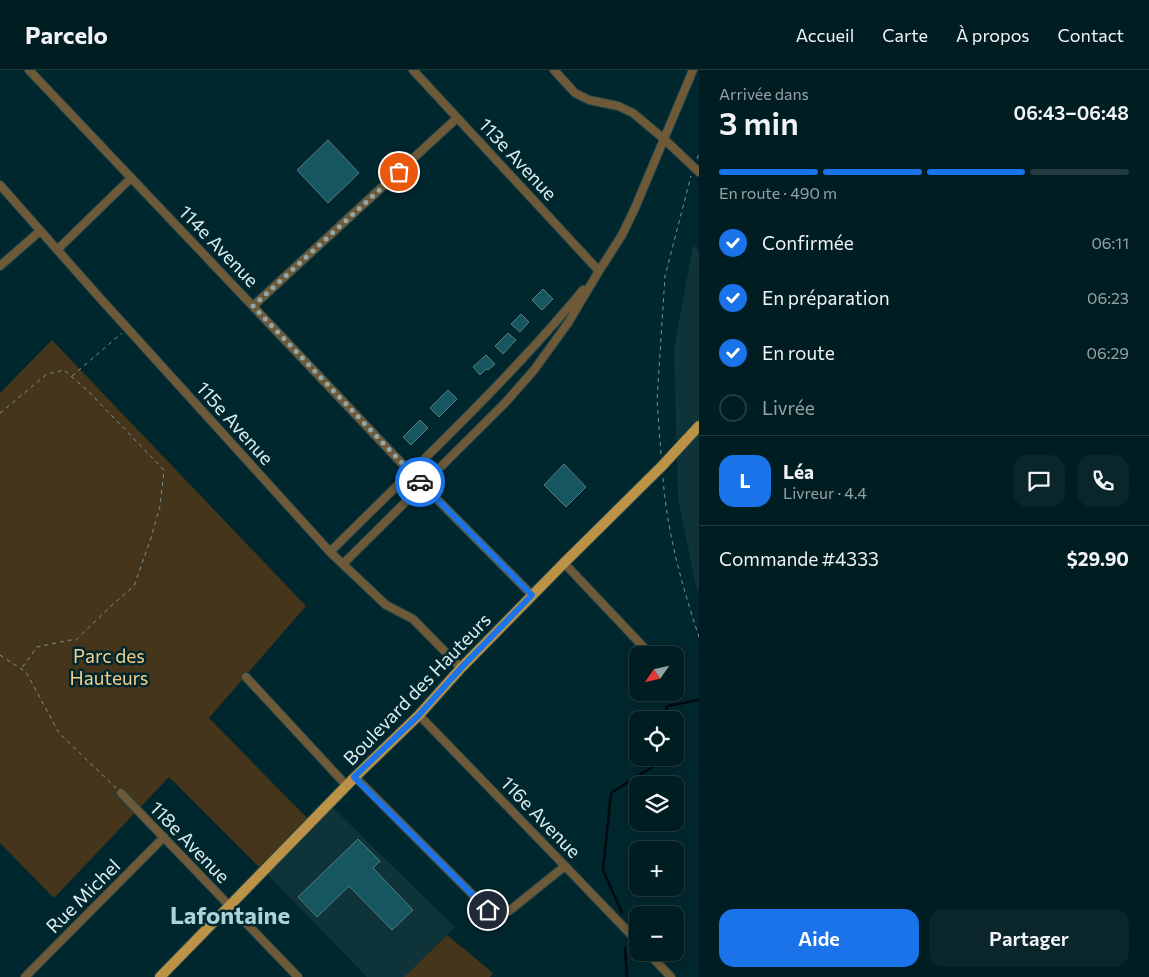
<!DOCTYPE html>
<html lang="fr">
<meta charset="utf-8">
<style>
:root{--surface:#001d22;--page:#0a262a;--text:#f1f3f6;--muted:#95a2a5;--line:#223b40;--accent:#1a73e8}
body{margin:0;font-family:Commissioner,sans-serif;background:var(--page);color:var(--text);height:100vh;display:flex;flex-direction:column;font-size:19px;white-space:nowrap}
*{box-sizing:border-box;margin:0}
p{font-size:16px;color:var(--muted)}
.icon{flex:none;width:28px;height:28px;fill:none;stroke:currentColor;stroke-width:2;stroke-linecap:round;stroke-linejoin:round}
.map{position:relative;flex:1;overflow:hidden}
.details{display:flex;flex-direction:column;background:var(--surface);width:450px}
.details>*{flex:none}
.needle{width:32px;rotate:236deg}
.buttons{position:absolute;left:629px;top:576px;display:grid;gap:10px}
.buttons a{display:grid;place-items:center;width:55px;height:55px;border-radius:10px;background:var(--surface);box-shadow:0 2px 8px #0003,0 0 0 1px var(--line);font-size:25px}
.pin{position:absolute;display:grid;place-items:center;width:42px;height:42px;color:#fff;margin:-21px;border:2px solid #fff;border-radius:50%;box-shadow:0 1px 5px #0007}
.courier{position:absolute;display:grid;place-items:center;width:50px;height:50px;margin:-25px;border:4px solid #1a73e8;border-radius:50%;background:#fff;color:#222;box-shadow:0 1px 6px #0007}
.summary em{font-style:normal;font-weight:600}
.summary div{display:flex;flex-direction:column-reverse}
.summary{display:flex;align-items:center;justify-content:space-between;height:85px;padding:0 20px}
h1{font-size:32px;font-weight:600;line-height:38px}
.bar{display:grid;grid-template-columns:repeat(4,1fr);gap:8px 5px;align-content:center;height:60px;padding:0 20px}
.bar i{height:6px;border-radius:4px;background:var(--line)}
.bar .active{background:var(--accent)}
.bar p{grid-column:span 4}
.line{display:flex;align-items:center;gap:12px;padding:0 20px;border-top:1px solid var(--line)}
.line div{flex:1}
.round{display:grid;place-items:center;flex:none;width:52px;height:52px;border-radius:15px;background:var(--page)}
ol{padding:0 20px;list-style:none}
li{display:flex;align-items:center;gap:15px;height:55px}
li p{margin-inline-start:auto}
li .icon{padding:5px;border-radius:50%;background:var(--accent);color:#fff;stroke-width:4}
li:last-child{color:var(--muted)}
li i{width:28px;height:28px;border:2px solid var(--line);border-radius:50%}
.button{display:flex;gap:10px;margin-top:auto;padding:10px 20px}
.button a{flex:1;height:58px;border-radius:15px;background:var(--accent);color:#fff;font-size:20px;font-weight:600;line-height:58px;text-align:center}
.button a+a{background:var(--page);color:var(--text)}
header{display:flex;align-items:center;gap:30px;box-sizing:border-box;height:70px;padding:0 25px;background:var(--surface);border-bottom:1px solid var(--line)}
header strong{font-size:24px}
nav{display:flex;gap:28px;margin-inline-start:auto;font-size:18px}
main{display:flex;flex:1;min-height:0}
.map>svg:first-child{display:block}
.built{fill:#0e343a}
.green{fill:#45351b}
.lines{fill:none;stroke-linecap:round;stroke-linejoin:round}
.stream{stroke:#000b0e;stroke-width:2.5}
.building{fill:#155660;stroke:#577d83}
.minor-casing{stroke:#1f4348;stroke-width:10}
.major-casing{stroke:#1f4348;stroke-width:12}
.path{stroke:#759296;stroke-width:1;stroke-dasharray:4 4;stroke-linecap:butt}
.minor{stroke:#6e5a38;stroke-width:8}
.major{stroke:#bc9247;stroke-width:10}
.done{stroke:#8ea8ac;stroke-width:5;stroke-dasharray:0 9}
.route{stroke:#1a73e8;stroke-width:6}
.labels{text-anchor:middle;stroke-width:5;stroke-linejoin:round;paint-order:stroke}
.street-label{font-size:19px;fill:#daeef1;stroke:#00272d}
.park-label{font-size:19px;fill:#f6ce8c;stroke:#00272d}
.district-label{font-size:24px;font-weight:bold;fill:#abd3da;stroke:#00272d}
</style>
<header>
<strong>Parcelo</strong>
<nav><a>Accueil</a><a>Carte</a><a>À propos</a><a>Contact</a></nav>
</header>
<main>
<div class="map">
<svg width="699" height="907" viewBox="0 0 699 907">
<rect width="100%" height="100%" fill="#00272d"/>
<path class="built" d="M693,175l6,6v339l-2,1 -19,-93 -4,-149z
M329,734l126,123 -51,50h-37l-103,-106z"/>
<path class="green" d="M52,270l254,266 -97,112 101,103 -48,49 -93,-93 -115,121 -54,-55v-450z
M447,865l46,38 -3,4h-86z"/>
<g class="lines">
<path class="stream" d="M664,650l3,-14 32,-6
M622,843l-19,-43 8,-77 43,-27 2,-8
M625,878l2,29"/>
</g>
<path class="building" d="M328,70l31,33 -31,30 -31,-33z
M543,219l10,10 -11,11 -10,-10z
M521,244l8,8 -9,10 -9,-8z
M508,263l8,7 -13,14 -8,-8z
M486,285l9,9 -7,6 -2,-1 -6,6 -7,-8z
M448,320l9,9 -18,18 -9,-9z
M420,350l8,8 -17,17 -8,-8z
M564,394l22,23 -20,20 -22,-22z
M358,769l22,22 -7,7 40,42 -21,20 -43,-44 -32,31 -19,-20z"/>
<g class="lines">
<g class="minor-casing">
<path id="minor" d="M29,0l381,402 122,123
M413,0l186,201
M554,0l21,23 14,7 29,6 15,7 31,26 35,33
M0,115l99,112 231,255 56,53 27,14 48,49
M57,180l74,-72
M0,196l40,-35
M253,236l204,-188
M330,482c86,-86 176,-169 253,-262
M564,493l87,92
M343,494l162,-161 29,-33 34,-47 31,-52 23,-36 13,-27 58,-138
M246,607l101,109
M419,645l146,151 73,76
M355,707l133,133 11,4 10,-3 56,-45
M121,723l177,184
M647,882l24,25
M25,907l139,-140"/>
</g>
<g class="major-casing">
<path id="major" d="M160,907l195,-200 64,-62 42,-47 103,-105 98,-97 37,-40"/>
</g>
<path class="path" d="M697,89l2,-5
M72,306l50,-43
M0,343l47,-39 17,-4 24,21 76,79 -4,36 -9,32 -17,48 -23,20 -35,34h-6l-33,7 -16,22
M661,384l-4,-54 8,-124 26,-100
M663,408c4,54 19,108 36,159
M0,585l26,17 33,61 57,55"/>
<use href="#minor" class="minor"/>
<use href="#major" class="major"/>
</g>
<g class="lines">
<path class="done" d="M399,102l-146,134 167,176"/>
<path class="route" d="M420,412l112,113 -71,73 -42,47 -65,62 134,133"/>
</g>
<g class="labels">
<g class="street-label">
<text transform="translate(518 89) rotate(47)" y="7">113e Avenue</text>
<text transform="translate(219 176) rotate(46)" y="7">114e Avenue</text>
<text transform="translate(235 353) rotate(48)" y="7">115e Avenue</text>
<text transform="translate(417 619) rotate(-46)" y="7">Boulevard des Hauteurs</text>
<text transform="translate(541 747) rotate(46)" y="7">116e Avenue</text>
<text transform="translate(190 772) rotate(46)" y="7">118e Avenue</text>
<text transform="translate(83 826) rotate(-45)" y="7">Rue Michel</text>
</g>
<g class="park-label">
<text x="109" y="593">Parc des<tspan x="109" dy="22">Hauteurs</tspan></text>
</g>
<g class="district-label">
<text x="230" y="854">Lafontaine</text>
</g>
</g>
</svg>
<div class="buttons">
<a><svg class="needle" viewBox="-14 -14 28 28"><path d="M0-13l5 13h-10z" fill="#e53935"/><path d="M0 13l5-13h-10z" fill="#95a2a5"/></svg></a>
<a><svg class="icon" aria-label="locate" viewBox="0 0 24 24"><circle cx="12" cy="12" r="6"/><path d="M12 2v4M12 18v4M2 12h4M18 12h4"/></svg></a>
<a><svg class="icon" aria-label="layers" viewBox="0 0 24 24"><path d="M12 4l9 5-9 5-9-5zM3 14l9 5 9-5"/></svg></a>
<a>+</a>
<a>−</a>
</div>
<div class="pin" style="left:399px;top:102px;background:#ea580c"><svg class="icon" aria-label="bag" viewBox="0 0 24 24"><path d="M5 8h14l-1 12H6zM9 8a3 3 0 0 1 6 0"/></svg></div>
<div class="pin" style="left:488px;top:840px;background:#1f2937"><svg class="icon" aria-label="home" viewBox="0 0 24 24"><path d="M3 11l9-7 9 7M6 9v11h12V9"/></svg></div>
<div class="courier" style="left:420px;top:412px"><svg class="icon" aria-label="car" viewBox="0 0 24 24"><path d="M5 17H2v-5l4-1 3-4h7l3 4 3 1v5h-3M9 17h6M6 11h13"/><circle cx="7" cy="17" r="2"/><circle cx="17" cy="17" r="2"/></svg></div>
</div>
<section class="details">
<div class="summary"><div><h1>3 min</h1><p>Arrivée dans</p></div><em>06:43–06:48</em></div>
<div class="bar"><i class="active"></i><i class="active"></i><i class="active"></i><i></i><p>En route · 490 m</p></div>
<ol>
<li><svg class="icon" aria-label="check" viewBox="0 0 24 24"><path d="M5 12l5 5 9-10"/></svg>Confirmée<p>06:11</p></li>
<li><svg class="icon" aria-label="check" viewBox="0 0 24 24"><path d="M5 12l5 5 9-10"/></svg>En préparation<p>06:23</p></li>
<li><svg class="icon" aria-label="check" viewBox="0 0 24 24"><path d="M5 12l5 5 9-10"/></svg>En route<p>06:29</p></li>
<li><i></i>Livrée</li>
</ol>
<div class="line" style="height:90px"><b class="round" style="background:var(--accent);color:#fff">L</b><div><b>Léa</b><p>Livreur · 4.4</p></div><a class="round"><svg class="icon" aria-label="chat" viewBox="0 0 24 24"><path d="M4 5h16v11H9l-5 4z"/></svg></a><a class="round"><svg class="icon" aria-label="phone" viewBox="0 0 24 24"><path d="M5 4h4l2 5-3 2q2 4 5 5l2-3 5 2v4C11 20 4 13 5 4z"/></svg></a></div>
<div class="line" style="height:65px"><div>Commande #4333</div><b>$29.90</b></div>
<div class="button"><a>Aide</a><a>Partager</a></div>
</section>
</main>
